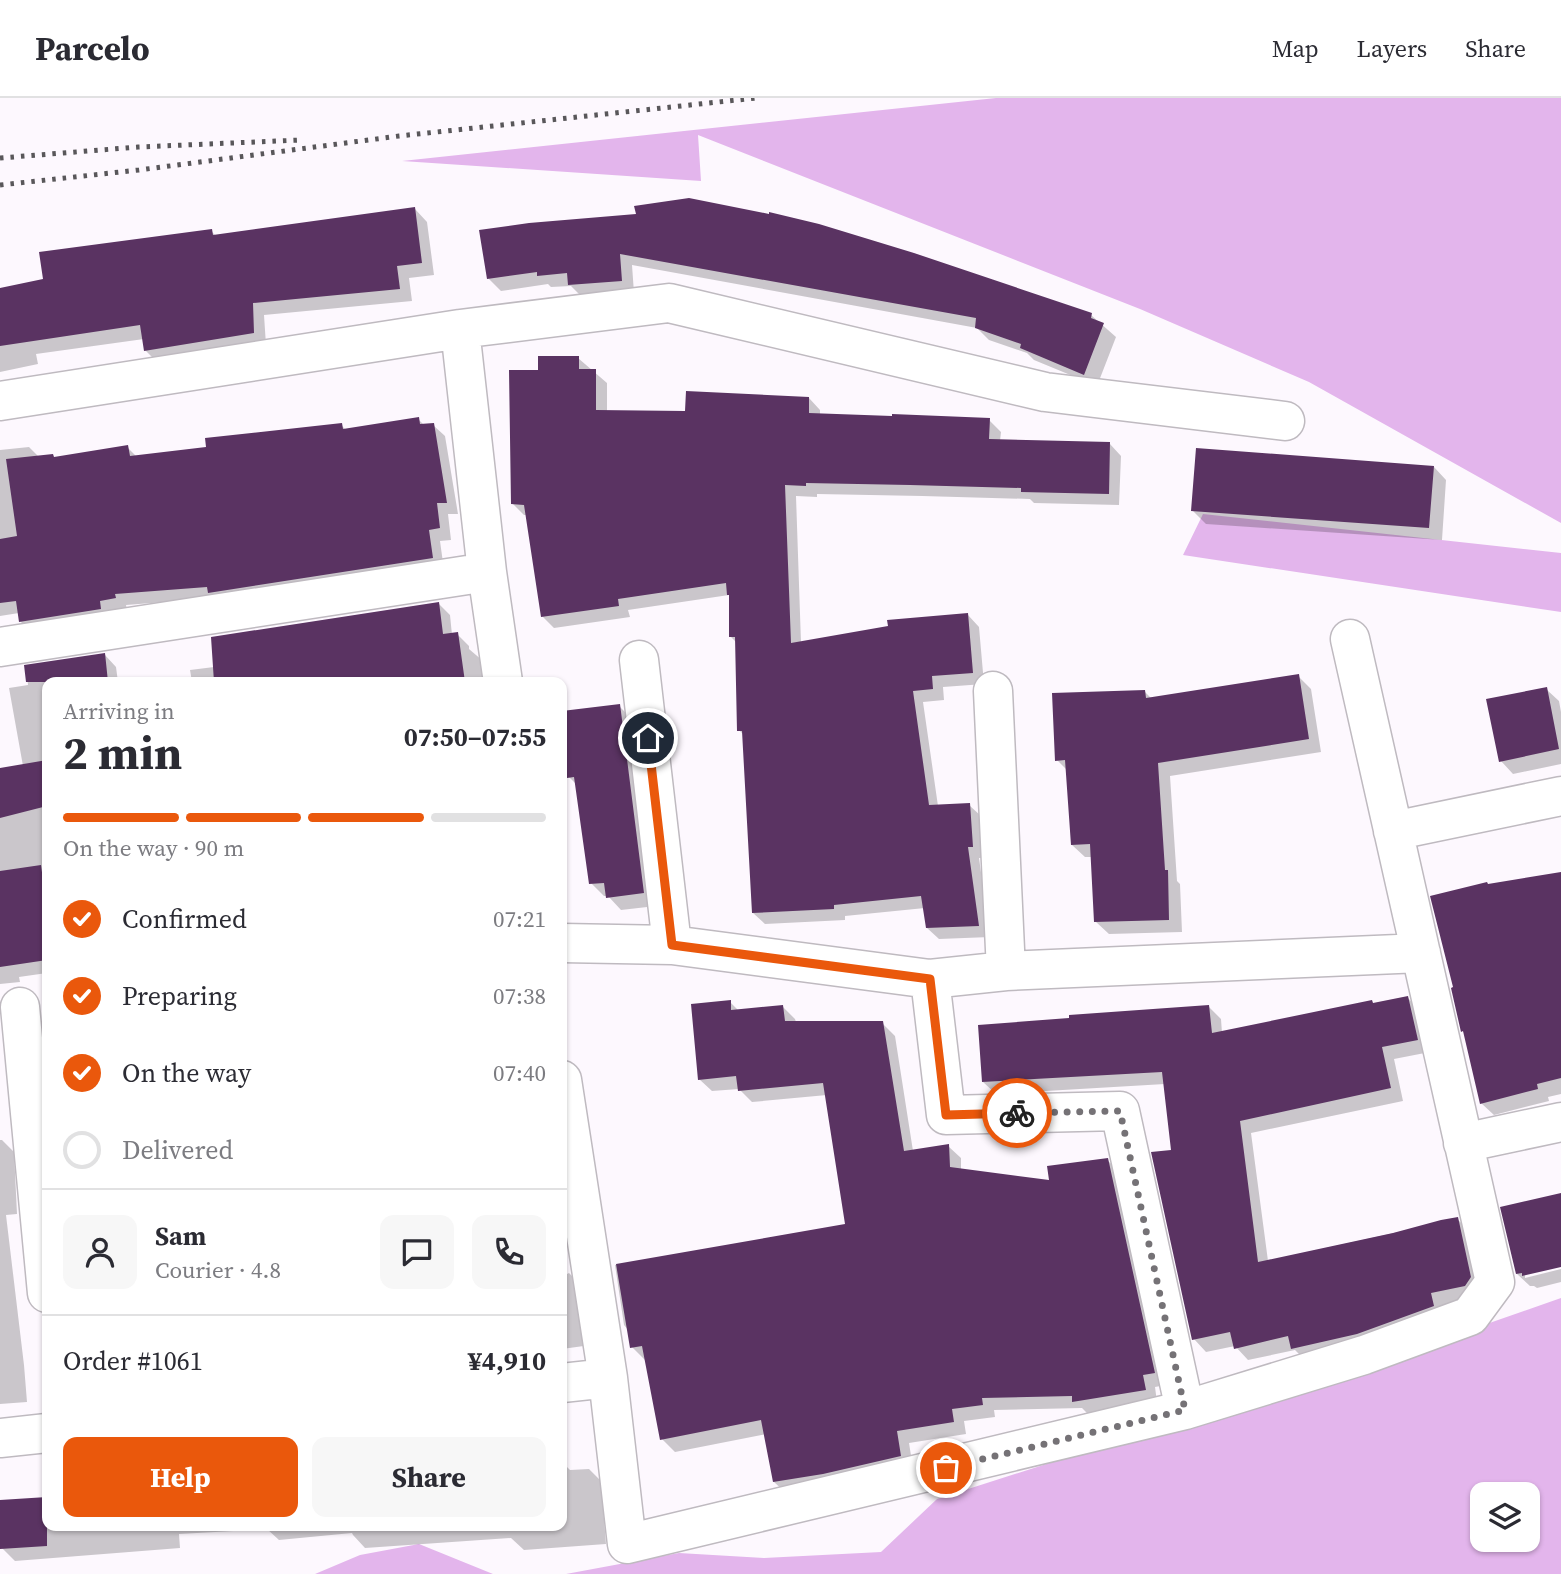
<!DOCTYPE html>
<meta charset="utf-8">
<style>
:root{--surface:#fff;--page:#f7f7f7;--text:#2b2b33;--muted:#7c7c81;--line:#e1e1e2;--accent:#ea580c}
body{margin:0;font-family:"Source Serif 4",serif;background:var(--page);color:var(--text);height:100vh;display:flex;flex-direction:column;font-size:26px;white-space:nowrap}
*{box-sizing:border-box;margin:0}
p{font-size:23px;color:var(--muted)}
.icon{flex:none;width:38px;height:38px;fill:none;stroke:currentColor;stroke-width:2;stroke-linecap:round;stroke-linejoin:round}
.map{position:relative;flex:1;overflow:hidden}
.panel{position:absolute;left:42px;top:579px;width:525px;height:854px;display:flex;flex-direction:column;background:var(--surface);border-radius:14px;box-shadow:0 2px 5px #0004}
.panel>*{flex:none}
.tools{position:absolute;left:1470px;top:1384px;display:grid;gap:14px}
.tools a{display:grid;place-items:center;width:70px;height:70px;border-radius:14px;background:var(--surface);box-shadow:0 2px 5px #0004;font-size:35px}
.pin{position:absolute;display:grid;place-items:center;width:60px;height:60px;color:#fff;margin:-30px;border:4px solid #fff;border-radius:50%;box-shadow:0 2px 7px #0007}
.courier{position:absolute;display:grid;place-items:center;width:70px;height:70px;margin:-35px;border:5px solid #ea580c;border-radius:50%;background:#fff;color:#222;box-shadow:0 2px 9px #0007}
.headline em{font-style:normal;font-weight:700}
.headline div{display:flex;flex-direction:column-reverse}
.headline{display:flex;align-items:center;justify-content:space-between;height:119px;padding:0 21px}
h1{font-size:46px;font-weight:700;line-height:52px}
.bar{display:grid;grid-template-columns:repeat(4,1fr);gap:10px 7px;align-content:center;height:84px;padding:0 21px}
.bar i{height:9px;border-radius:5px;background:var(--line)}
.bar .active{background:var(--accent)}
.bar p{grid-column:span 4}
.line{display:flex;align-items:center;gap:18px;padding:0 21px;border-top:2px solid var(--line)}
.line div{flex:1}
.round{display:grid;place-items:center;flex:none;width:74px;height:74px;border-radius:14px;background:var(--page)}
ol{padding:0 21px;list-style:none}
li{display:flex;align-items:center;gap:21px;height:77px}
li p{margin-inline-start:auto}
li .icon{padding:7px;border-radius:50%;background:var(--accent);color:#fff;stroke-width:4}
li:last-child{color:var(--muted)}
li i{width:38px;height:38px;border:4px solid var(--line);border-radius:50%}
.action{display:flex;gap:14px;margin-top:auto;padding:14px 21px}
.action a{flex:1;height:80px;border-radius:14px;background:var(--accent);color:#fff;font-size:28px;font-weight:700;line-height:80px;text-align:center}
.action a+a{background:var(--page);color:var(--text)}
header{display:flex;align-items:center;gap:42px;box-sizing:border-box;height:98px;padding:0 35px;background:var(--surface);border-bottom:2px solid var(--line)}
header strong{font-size:33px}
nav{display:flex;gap:38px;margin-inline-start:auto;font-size:24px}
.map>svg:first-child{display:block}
.forest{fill:#e3b5ec;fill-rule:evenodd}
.shadow{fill:#0003}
.building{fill:#5a3362}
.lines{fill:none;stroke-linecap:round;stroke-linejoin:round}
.minor-casing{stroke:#bfbac0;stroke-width:41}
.minor{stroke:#fff;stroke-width:38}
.rail{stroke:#59575a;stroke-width:5;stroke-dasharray:3.5 7;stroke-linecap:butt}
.done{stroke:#757276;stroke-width:7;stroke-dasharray:0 12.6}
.route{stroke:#ea580c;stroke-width:9}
</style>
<header>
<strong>Parcelo</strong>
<nav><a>Map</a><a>Layers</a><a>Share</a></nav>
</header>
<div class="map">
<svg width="1561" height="1476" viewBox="0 0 1561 1476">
<rect width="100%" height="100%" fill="#fdf8fe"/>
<path class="forest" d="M996,0h565v425l-252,-141 -169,-73 -442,-174 3,46 -299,-20z
M1203,416l358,39v59l-378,-57z
M1561,1200v276h-995l113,-21 85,5 117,-6 56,-53 297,-95 158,-47zM1482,1396h46v46h-46z
M419,1446l74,30h-178l45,-19z"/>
<path class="shadow" d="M415,111l12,13 7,53 -25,3 3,23 -148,14 2,30 -108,18 -13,-13 -1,-11 -108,15 2,10 -38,8v-82l45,-10 166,-49 5,5z
M481,134l610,83 25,22 -19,49 -63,-26 -7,-7 -38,-13 -12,-12 -345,-63 2,28 -52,4 -11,-11 -20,1 -3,-3 -47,7 -13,-13z
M578,260l29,25v29l80,1 122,-15 11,12v5l169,5 12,12 -1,9 110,3 11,12 -2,49 -85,-2 -4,-4 -108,-3 -105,-2v3l-21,-1 5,147 167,-28 11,12 5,57 -41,3 1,13 -21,2 15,104 31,-1 12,11 2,42h-4l11,79 -51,2 -12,-11 -2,-20 -80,8v4l-80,4 -12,-11 -9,-178 -5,-5 -2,-87 -6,-6v-40l-2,-2 -101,15 2,7 -76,11 -12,-12 -15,-101h-3l-11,-11 27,-132z
M418,321l7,7 8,-1 12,11 13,78h-10l3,26 -11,1 4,29 -228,28 -90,7 1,5 -95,23 -12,-12 -1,-8 -19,3v-166l29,-3 10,10 17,2 71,-12 10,10 71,-9 133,-23 5,5z
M1434,369l12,13 -4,60 -236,-16 -13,-13z
M438,505l12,12 2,20 5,-1 12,12v3l14,12 3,21h-294l-2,-12 24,-3z
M105,557l11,12 2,15h-71v291l-28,4 1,5 -20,2v-214l23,-4 -14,-78 19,-3 -2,-18z
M1298,578l13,13 10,63 -151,24 7,105 3,3 2,48 -73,2 -13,-12 -4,-65h-7l-13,-12 -4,-74 -11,-11 88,-68 7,7z
M1546,591l13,12 2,11v52l-48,10 -12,-13z
M619,608l13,13 24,187 -35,4 -13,-14h-4l-13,-13 -14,-98 -8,-8 -7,-56v-8z
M1561,775v221l-13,3 1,4 -55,14 -13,-12 -16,-70 -2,-2 26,-145z
M1408,900l12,13 10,41 -36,7 9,42 -152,32 17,128 189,-42 13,12 13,59 -178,70 -10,-10 -47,10 -13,-14 -29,6 -12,-13 -29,-255 -169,10 -13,-12 226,-75 12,12 1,14z
M730,904l9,9 44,-4 12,12 1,3 86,1 13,13 18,115 35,-5 13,12v12l90,12 56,-22 13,12 46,213 -11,2 2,15 -70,11 -5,-5 -88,2 1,7 -31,4 2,13 -57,9 4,25 -126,26 -13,-12 -8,-48 -91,18 -13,-13 -16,-79h-1l-13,-13 -3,-16 -5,-6 -9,-60 232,-40 -20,-130 -75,7 -13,-13 -27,2 -13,-12z
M0,1042h2l12,12 3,62 -11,1 18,150 3,37 -27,2z
M1561,1097v70l-36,9v4l36,-9v13l-24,6 -3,-2h-4l-13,-12z
M562,1117l5,59 2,-1 13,13 9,59 -29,4z
M562,1364l8,8 19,-1 12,12 5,63 -82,6 -13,-12 -146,10 -12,-13 -1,-2 -73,7 -12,-11 -88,5 1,14 -165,13 -13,-13 -2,-46 47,-3v27h515z"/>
<path class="building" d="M689,100l80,16v-2l50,12 95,29 178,60 -1,5 13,5 -20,52 -64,-27 1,-4 -46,-16 1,-10 -356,-64 2,27 -54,4 -1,-12 -30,3v-4l-50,7 -8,-49 50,-7 107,-9 -2,-8z
M415,109l7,56 -25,3 3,23 -147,14 1,30 -110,18 -4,-26 -140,21v-58l43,-9 -4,-27 173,-23 1,6z
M538,258h41v13h17v41l89,1 1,-20 123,6v16l83,3v-2l98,4 -1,21 121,3 -1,52 -88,-2v-4l-111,-3 -104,-2v3l-21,-1 6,158 97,-17 -1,-6 81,-7 5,60 -41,3 1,13 -20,2 16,114 41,-2 3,44h-5l11,79 -53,2 -5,-32 -87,9v4l-82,4 -10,-182h-5l-2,-94h-6v-42h-2l-1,-12 -108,16 1,7 -78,11 -17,-112 -13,-1 -2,-134h29z
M419,319l1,7 14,-1 13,80h-10l3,25 -11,2 4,28 -225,35 -1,-6 -92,7 1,4 -16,3 1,8 -82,13 -3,-21 -16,2v-64l17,-3 -11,-77 47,-5 1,3 74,-12 2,11 76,-9 -1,-9 137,-15 1,6z
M1196,350l238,18 -5,62 -238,-17z
M439,504l4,32 15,-2 7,50h-251l-3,-45z
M105,555l3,29h-82l-2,-17z
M1299,576l10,65 -151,24 7,107h3l1,50 -75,2 -4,-78 -19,1 -6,-85 -10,1 -3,-68 93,-3 1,8z
M1547,589l12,62 -60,13 -13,-63z
M620,606l24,189 -38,5 -2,-15 -15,1 -15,-107 -7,1 -5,-43v-24z
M47,662v46l-47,12v-50z
M41,767l6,44v51l-47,7v-96z
M1561,774v206l-24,6 1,5 -58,15 -17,-73 -2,1 -10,-44 2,-1 -23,-91 57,-14 1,2z
M1408,898l10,44 -36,7 9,41 -151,33 18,141 135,-29 48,-13 17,-3 13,60 -6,9 -34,7 3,13 -77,28 -66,15 -3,-13 -54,13 -4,-17 -38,8 -41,-188 20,-2 -9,-78 -180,10 -4,-57 91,-7v-3l140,-10 3,28 160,-33 1,3z
M731,902v10l52,-5 2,16h98l21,130 45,-7 1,23 99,13 -2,-14 61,-8 47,215 -12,2 3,15 -74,12v-6l-90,2 1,7 -31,4 2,13 -57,9 4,25 -78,18 -50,8 -12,-62 -101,20 -18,-94 -12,2 -14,-84 229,-40 -22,-141 -85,8 -2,-15 -38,4 -7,-76z
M1561,1095v74l-39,9v-3l-6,1 -16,-67z
M47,1399v49l-47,3v-49z"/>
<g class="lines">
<g class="minor-casing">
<path id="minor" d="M460,231l209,-26 376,89 240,29
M0,303l460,-72 27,243 -487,75
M487,474l16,110
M639,562l33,285
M993,593l13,280
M1393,733l168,-35
M562,845l110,2 258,34 76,-8 415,-18
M930,881l16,136 174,-4 65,299
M20,909l27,286
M562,982l46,298 19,166 558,-134 179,-55 106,-39 25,-34 -145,-643
M1463,1045l98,-21
M562,1285l46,-5
M0,1340l47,-5"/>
</g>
<use href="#minor" class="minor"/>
<path class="rail" d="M0,60l138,-11 163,-7
M0,87l139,-15 260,-34 357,-38"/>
</g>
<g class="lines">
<path class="done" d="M946,1370l239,-58 -65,-299 -103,2"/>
<path class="route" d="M648,640l24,207 258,34 16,136 71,-2"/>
</g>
</svg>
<div class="tools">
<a><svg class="icon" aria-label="layers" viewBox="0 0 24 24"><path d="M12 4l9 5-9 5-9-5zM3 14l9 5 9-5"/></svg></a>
</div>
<div class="pin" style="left:946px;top:1370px;background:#ea580c"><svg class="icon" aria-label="bag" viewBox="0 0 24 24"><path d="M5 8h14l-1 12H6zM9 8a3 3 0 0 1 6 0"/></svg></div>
<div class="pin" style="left:648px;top:640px;background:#1f2937"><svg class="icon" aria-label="home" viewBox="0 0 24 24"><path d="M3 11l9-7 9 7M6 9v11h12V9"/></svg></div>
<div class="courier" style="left:1017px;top:1015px"><svg class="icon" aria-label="bike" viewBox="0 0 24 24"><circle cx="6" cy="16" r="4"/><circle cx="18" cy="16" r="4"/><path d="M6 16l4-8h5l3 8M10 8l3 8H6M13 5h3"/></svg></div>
<section class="panel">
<div class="headline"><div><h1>2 min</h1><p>Arriving in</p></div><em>07:50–07:55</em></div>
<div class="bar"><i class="active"></i><i class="active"></i><i class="active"></i><i></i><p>On the way · 90 m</p></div>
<ol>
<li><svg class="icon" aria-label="check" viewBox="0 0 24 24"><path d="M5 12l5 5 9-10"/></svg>Confirmed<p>07:21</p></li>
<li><svg class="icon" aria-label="check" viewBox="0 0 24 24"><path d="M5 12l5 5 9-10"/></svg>Preparing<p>07:38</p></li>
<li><svg class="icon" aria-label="check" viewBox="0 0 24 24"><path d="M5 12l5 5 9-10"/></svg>On the way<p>07:40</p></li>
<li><i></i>Delivered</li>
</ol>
<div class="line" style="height:126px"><a class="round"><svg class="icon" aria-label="person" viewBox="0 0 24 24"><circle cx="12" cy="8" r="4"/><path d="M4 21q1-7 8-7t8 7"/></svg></a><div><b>Sam</b><p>Courier · 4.8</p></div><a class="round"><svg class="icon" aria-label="chat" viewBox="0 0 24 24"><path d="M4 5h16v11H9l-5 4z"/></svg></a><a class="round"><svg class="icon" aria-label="phone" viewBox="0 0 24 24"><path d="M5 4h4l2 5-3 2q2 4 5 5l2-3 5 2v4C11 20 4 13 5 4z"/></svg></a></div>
<div class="line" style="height:91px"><div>Order #1061</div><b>¥4,910</b></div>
<div class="action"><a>Help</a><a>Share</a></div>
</section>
</div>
